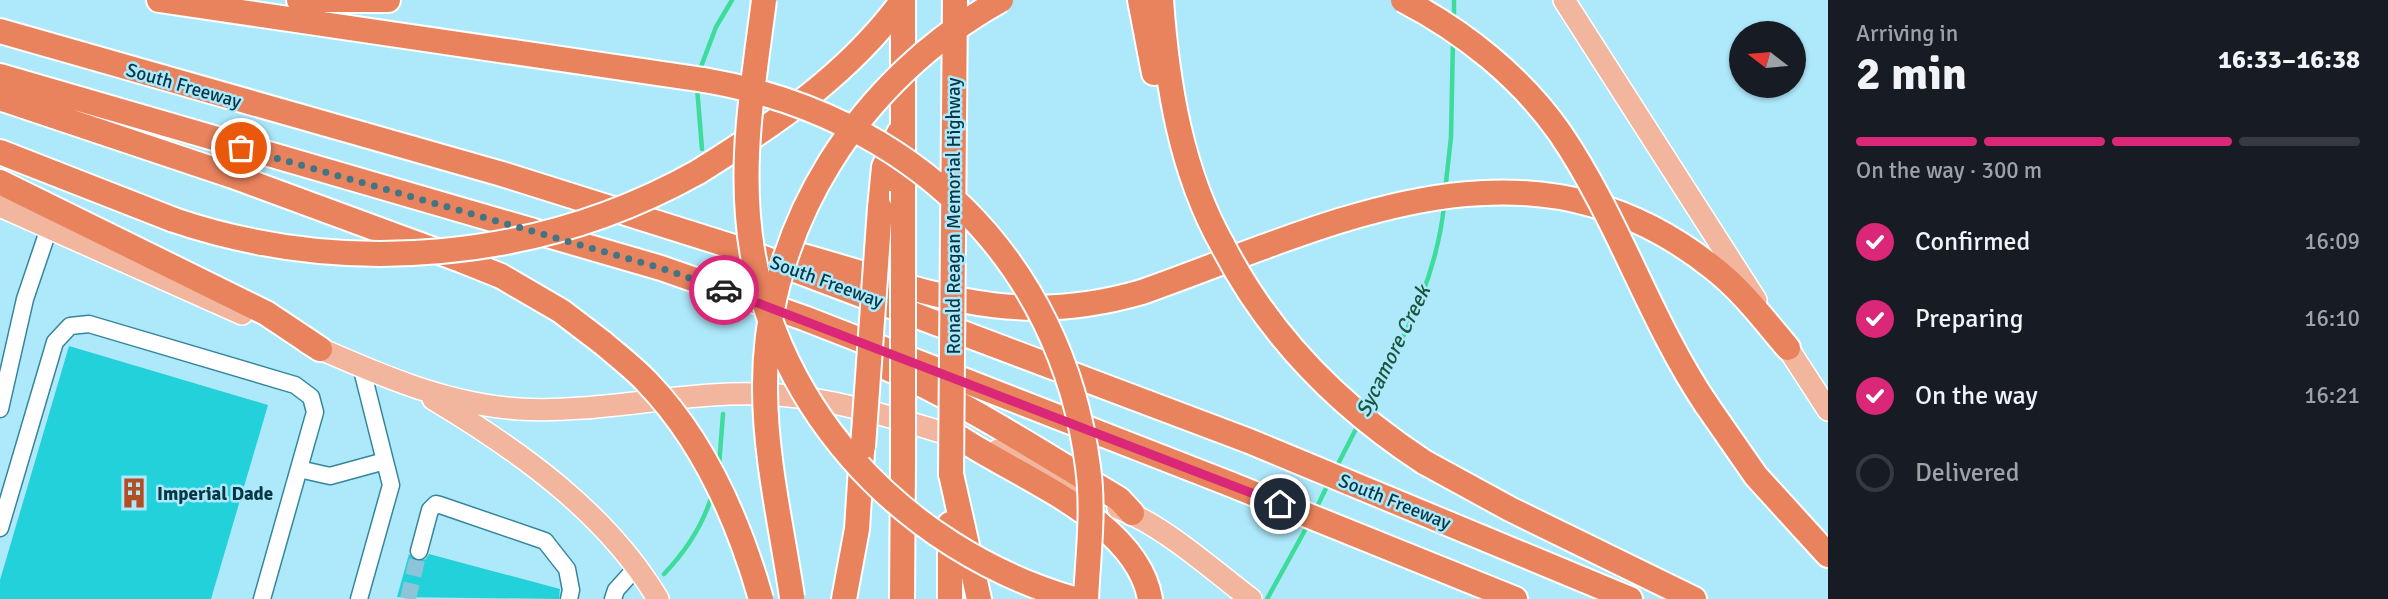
<!DOCTYPE html>
<meta charset="utf-8">
<style>
:root{--surface:#171b24;--page:#20242c;--text:#f1f3f6;--muted:#9ea1a6;--line:#363941;--accent:#db2777}
body{margin:0;font-family:Signika,sans-serif;background:var(--page);color:var(--text);height:100vh;display:flex;flex-direction:column;font-size:26px;white-space:nowrap}
*{box-sizing:border-box;margin:0}
p{font-size:23px;color:var(--muted)}
.icon{flex:none;width:38px;height:38px;fill:none;stroke:currentColor;stroke-width:2;stroke-linecap:round;stroke-linejoin:round}
.map{position:relative;flex:1;overflow:hidden}
.drawer{display:flex;flex-direction:column;background:var(--surface);width:560px}
.drawer>*{flex:none}
.needle{width:46px;rotate:286deg}
.controls{position:absolute;left:1729px;top:21px;display:grid;gap:14px}
.controls a{display:grid;place-items:center;width:77px;height:77px;border-radius:50%;background:var(--surface);box-shadow:0 2px 5px #0004;font-size:35px}
.pin{position:absolute;display:grid;place-items:center;width:60px;height:60px;color:#fff;margin:-30px;border:4px solid #fff;border-radius:50%;box-shadow:0 2px 7px #0007}
.courier{position:absolute;display:grid;place-items:center;width:70px;height:70px;margin:-35px;border:5px solid #db2777;border-radius:50%;background:#fff;color:#222;box-shadow:0 2px 9px #0007}
.summary em{font-style:normal;font-weight:800}
.summary div{display:flex;flex-direction:column-reverse}
.summary{display:flex;align-items:center;justify-content:space-between;height:119px;padding:0 28px}
h1{font-size:46px;font-weight:800;line-height:52px}
.bar{display:grid;grid-template-columns:repeat(4,1fr);gap:10px 7px;align-content:center;height:84px;padding:0 28px}
.bar i{height:9px;border-radius:5px;background:var(--line)}
.bar .on{background:var(--accent)}
.bar p{grid-column:span 4}
ol{padding:0 28px;list-style:none}
li{display:flex;align-items:center;gap:21px;height:77px}
li p{margin-inline-start:auto}
li .icon{padding:7px;border-radius:50%;background:var(--accent);color:#fff;stroke-width:4}
li:last-child{color:var(--muted)}
li i{width:38px;height:38px;border:4px solid var(--line);border-radius:50%}
main{display:flex;flex:1;min-height:0}
.map>svg:first-child{display:block}
.lines{fill:none;stroke-linecap:round;stroke-linejoin:round}
.stream{stroke:#3ddc9a;stroke-width:4.5}
.building{fill:#23d1da}
.minor-tunnel{stroke:#8cc5d7;stroke-width:16;stroke-dasharray:16 8;stroke-linecap:butt}
.minor-casing{stroke:#34869e;stroke-width:19}
.major-casing{stroke:#fff;stroke-width:24}
.highway-casing{stroke:#fff;stroke-width:28}
.minor{stroke:#fff;stroke-width:16}
.major{stroke:#f2b59e;stroke-width:21}
.highway{stroke:#e9835d;stroke-width:24}
.highway-bridge-casing{stroke:#fff;stroke-width:28;stroke-linecap:butt}
.highway-bridge{stroke:#e9835d;stroke-width:24}
.done{stroke:#417585;stroke-width:7;stroke-dasharray:0 12.6}
.route{stroke:#db2777;stroke-width:9}
.labels{text-anchor:middle;stroke-width:5;stroke-linejoin:round;paint-order:stroke}
.street-label{font-size:19px;fill:#063745;stroke:#aee8fb}
.poi-label{font-size:19px;font-weight:bold;fill:#063745;stroke:#aee8fb;text-anchor:start}
.water-label{font-size:21px;font-style:italic;fill:#1a563c;stroke:#aee8fb}
</style>
<main>
<div class="map">
<svg width="1828" height="599" viewBox="0 0 1828 599">
<rect width="100%" height="100%" fill="#aee8fb"/>
<g class="lines">
<path class="stream" d="M1454,20v-20
M699,72l17,-45 16,-27
M697,87l5,62
M1445,191l6,-54 2,-98
M1366,409c36,-70 69,-123 78,-202
M719,466l4,-52
M1336,468l23,-45
M1316,509l13,-27
M664,574c21,-22 39,-49 48,-79
M1267,599l42,-76"/>
</g>
<path class="building" d="M69,346l199,59 -57,194h-211v-19z
M409,554l8,7 9,-2 3,-5 131,35 -1,10 -162,-2z"/>
<g class="lines">
<path class="minor-tunnel" d="M408,599l11,-48"/>
<g class="minor-casing">
<path id="minor" d="M0,409l25,-110 24,-71
M299,469l31,7 55,-15
M0,528l55,-186 15,-16 19,-2 206,61 16,12 4,15 -53,187
M419,551l11,-41 6,-6 4,1 105,36 22,28 4,21 -2,9
M359,599l32,-114 -30,-119
M613,599l3,-9 19,-21"/>
</g>
<g class="major-casing">
<path id="major" d="M1564,0l192,300
M0,206l242,108
M1780,336l48,74
M307,343c68,30 137,61 212,66 87,5 172,-21 259,-14 65,5 125,26 186,44
M433,399c85,51 173,113 225,200
M998,450l91,43
M1118,508c48,19 92,60 133,91"/>
</g>
<g class="highway-casing">
<path id="highway" d="M159,0l545,80
M299,0h89
M1140,0l14,73
M1161,0c6,84 20,172 62,246
M0,31l502,143 235,74 512,193 381,158
M0,76l661,192 143,50 426,166 285,115
M0,98l233,78 228,84 40,16 60,35 42,32
M0,152l174,68
M698,172c77,-48 151,-98 205,-172
M0,182l266,131 54,36
M903,191v-191
M880,208l4,-41 15,-34
M799,255c127,35 208,76 343,37 192,-68 384,-172 570,-25 30,23 52,53 76,81
M887,368c81,36 156,86 232,131l13,14
M1706,404l50,72 72,79
M960,438c60,40 177,83 190,161
M1424,462l86,47 184,90
M951,474l28,125
M844,599l13,-70 5,-77
M902,599l1,-140
M950,599v-75"/>
</g>
<use href="#minor" class="minor"/>
<use href="#major" class="major"/>
<use href="#highway" class="highway"/>
<g class="highway-bridge-casing">
<path id="highway-bridge" d="M764,0c-9,72 -22,143 -16,216 14,184 153,333 326,383
M1403,0c60,31 118,77 157,133 58,85 89,186 146,271
M704,80c205,35 357,177 384,387 6,44 0,88 -2,132
M174,220c172,58 365,41 524,-48
M1223,246c46,90 117,161 201,216
M603,343c15,13 31,25 44,39 56,58 92,140 114,217
M863,447l17,-239
M903,459v-268
M951,474l4,-474
M792,597c-10,-68 -27,-139 -27,-209 -1,-163 96,-310 236,-388"/>
</g>
<use href="#highway-bridge" class="highway-bridge"/>
</g>
<g class="lines">
<path class="done" d="M241,148l420,120 63,22"/>
<path class="route" d="M724,290l556,214"/>
</g>
<defs>
<g id="building-bare" transform="scale(2.415)"><path d="M-4-6H4V6H1V3H-1V6H-4ZM-2.5-4.3h1.7v1.8h-1.7ZM.8-4.3h1.7v1.8H.8ZM-2.5-1h1.7V.8h-1.7ZM.8-1h1.7V.8H.8Z" fill="#b34d23" stroke="#aee8fb" stroke-width="2.5" paint-order="stroke"/></g>
</defs>
<g fill-rule="evenodd">
<use href="#building-bare" x="134" y="493"/>
</g>
<g class="labels">
<g class="street-label">
<text transform="translate(184 85) rotate(16)" y="7">South Freeway</text>
<text transform="translate(953 216) rotate(-90)" y="7">Ronald Reagan Memorial Highway</text>
<text transform="translate(827 281) rotate(20)" y="7">South Freeway</text>
<text transform="translate(1395 501) rotate(22)" y="7">South Freeway</text>
</g>
<g class="poi-label">
<text x="157" y="500">Imperial Dade</text>
</g>
<g class="water-label">
<text transform="translate(1393 351) rotate(-64)" y="7">Sycamore Creek</text>
</g>
</g>
</svg>
<div class="controls">
<a><svg class="needle" viewBox="-14 -14 28 28"><path d="M0-13l5 13h-10z" fill="#e53935"/><path d="M0 13l5-13h-10z" fill="#9ea1a6"/></svg></a>
</div>
<div class="pin" style="left:241px;top:148px;background:#ea580c"><svg class="icon" aria-label="bag" viewBox="0 0 24 24"><path d="M5 8h14l-1 12H6zM9 8a3 3 0 0 1 6 0"/></svg></div>
<div class="pin" style="left:1280px;top:504px;background:#1f2937"><svg class="icon" aria-label="home" viewBox="0 0 24 24"><path d="M3 11l9-7 9 7M6 9v11h12V9"/></svg></div>
<div class="courier" style="left:724px;top:290px"><svg class="icon" aria-label="car" viewBox="0 0 24 24"><path d="M5 17H2v-5l4-1 3-4h7l3 4 3 1v5h-3M9 17h6M6 11h13"/><circle cx="7" cy="17" r="2"/><circle cx="17" cy="17" r="2"/></svg></div>
</div>
<section class="drawer">
<div class="summary"><div><h1>2 min</h1><p>Arriving in</p></div><em>16:33–16:38</em></div>
<div class="bar"><i class="on"></i><i class="on"></i><i class="on"></i><i></i><p>On the way · 300 m</p></div>
<ol>
<li><svg class="icon" aria-label="check" viewBox="0 0 24 24"><path d="M5 12l5 5 9-10"/></svg>Confirmed<p>16:09</p></li>
<li><svg class="icon" aria-label="check" viewBox="0 0 24 24"><path d="M5 12l5 5 9-10"/></svg>Preparing<p>16:10</p></li>
<li><svg class="icon" aria-label="check" viewBox="0 0 24 24"><path d="M5 12l5 5 9-10"/></svg>On the way<p>16:21</p></li>
<li><i></i>Delivered</li>
</ol>
</section>
</main>
